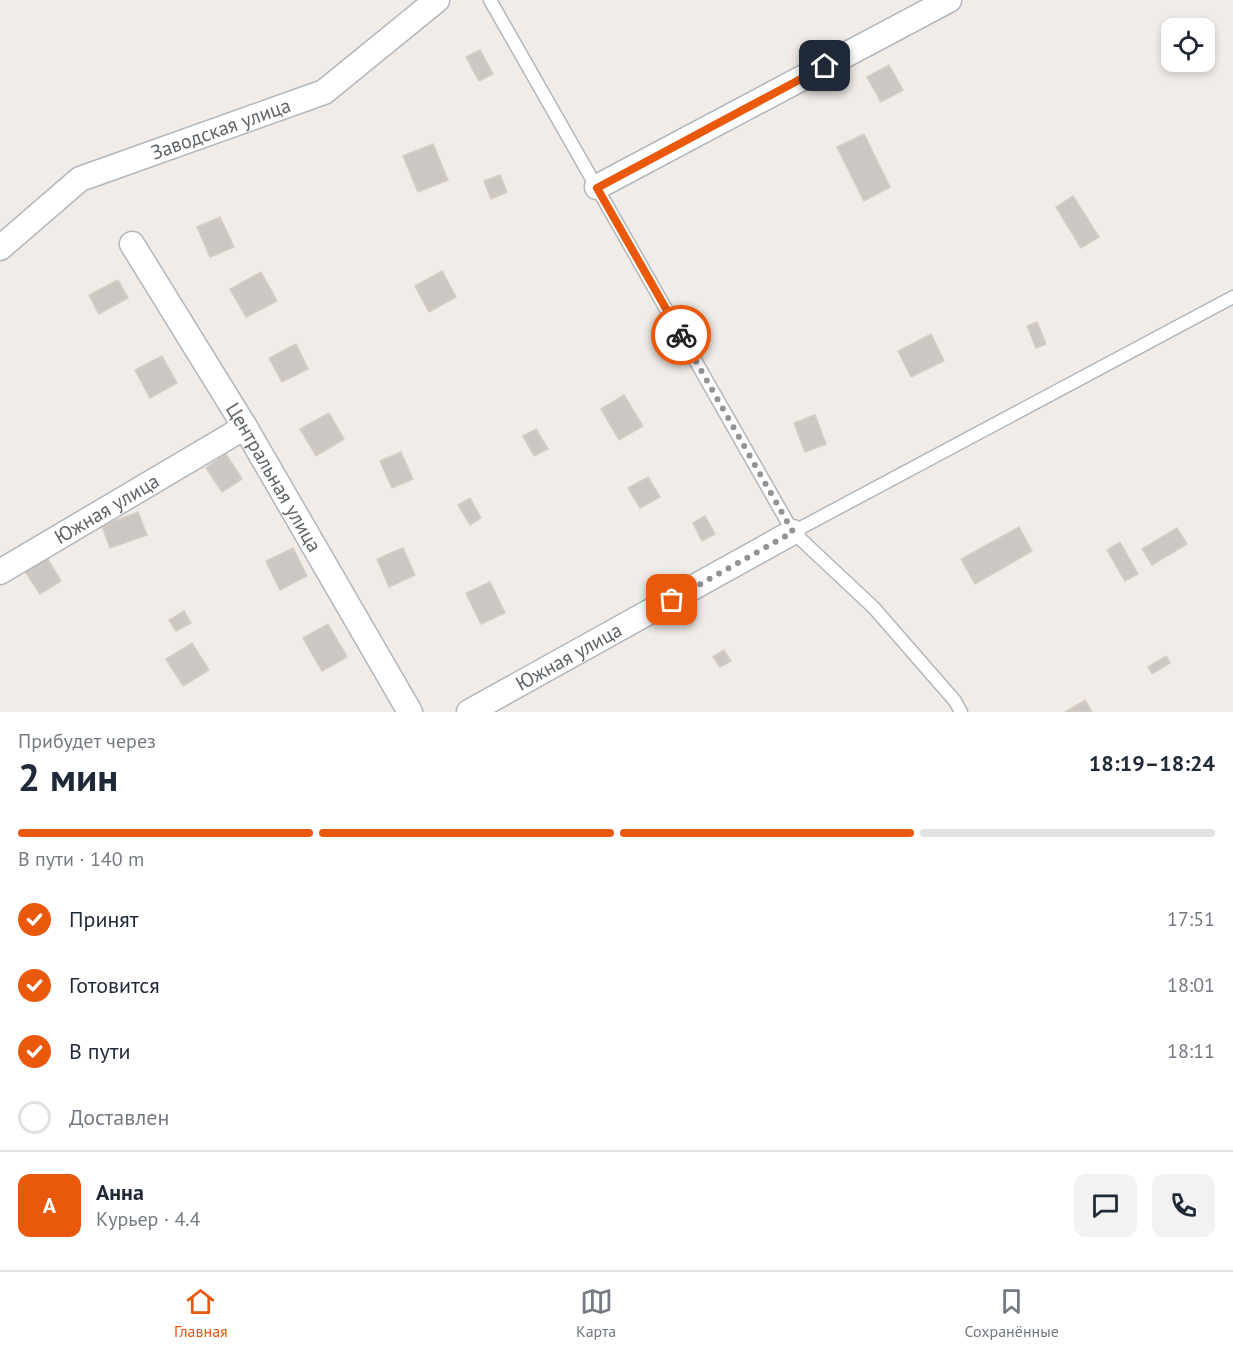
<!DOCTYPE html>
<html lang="ru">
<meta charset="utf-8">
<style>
:root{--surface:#fff;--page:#f2f2f3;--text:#1f2937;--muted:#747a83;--line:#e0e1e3;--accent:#ea580c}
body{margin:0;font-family:"PT Sans",sans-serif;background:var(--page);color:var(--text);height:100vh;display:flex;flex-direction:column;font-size:22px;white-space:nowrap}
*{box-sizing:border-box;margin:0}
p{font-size:20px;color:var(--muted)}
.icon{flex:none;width:33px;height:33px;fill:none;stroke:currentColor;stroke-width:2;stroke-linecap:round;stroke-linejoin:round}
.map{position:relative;height:712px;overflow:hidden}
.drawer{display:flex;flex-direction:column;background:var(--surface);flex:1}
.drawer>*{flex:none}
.buttons{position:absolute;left:1161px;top:18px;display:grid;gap:12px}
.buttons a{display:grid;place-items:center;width:54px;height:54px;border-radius:12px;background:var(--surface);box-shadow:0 3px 9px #0003;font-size:30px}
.pin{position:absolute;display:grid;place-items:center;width:51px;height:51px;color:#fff;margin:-26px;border-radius:12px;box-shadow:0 3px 9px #0006}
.courier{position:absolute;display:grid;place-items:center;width:60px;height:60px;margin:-30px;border:4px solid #ea580c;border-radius:50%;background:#fff;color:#222;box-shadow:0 2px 8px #0007}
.summary em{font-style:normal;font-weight:600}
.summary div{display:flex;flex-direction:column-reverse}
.summary{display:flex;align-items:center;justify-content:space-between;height:102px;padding:0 18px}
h1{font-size:39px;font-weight:600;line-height:45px}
.bar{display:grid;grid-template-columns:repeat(4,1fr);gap:9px 6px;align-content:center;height:72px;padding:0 18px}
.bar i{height:8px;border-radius:4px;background:var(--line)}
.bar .selected{background:var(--accent)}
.bar p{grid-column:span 4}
.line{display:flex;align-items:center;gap:15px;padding:0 18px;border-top:2px solid var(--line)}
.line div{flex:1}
.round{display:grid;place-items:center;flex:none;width:63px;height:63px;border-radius:12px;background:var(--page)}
ol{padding:0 18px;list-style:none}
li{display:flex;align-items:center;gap:18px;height:66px}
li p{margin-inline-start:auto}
li .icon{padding:6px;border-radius:50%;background:var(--accent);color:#fff;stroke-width:4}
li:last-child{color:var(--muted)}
li i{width:33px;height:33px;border:3px solid var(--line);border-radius:50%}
.dock{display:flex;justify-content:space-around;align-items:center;height:84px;border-top:2px solid var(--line);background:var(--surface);font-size:16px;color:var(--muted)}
.dock a{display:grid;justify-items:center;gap:3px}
.dock .selected{color:var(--accent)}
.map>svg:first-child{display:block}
.building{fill:#ccc7c3;stroke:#d6cdc4;stroke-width:1.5}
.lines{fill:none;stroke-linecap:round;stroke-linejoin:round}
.lane-casing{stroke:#b2b6ba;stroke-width:15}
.street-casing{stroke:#b2b6ba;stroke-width:27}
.lane{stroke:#fff;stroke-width:12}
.street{stroke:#fff;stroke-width:24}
.done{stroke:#919494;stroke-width:6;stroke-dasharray:0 10.8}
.route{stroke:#ea580c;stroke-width:8}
.labels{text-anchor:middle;stroke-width:5;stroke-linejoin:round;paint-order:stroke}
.street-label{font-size:20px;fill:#5e6468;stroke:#fff}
</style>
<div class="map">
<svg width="1233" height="712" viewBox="0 0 1233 712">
<rect width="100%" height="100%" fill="#f1ece7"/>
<path class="building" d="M480,50l13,24 -14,7 -13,-24z
M889,65l14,25 -22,12 -14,-25z
M864,134l26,53 -26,14 -27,-54z
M433,144l15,36 -30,12 -15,-36z
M500,175l7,17 -16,7 -7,-18z
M1073,196l26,41 -18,11 -25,-41z
M220,217l14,30 -24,10 -13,-30z
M442,271l14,26 -27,15 -14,-26z
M261,272l16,29 -31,16 -16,-28z
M118,280l10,18 -29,16 -10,-19z
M1037,322l9,22 -10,4 -9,-22z
M931,334l13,27 -33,16 -13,-26z
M296,344l12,25 -26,13 -13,-24z
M162,356l15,27 -27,15 -15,-28z
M624,395l19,31 -24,14 -18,-31z
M329,413l15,26 -28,17 -16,-27z
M815,415l11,29 -21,8 -11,-29z
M536,429l12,20 -14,7 -11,-20z
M401,452l12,27 -21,9 -12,-27z
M226,454l16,25 -20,13 -16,-24z
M648,477l12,20 -20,11 -12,-20z
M470,498l11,20 -11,7 -12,-20z
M138,512l9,23 -37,13 -8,-22z
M705,516l10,18 -13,7 -9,-18z
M1019,527l13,24 -57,33 -14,-25z
M1177,528l10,16 -35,21 -10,-16z
M1120,542l18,32 -13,7 -18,-31z
M293,548l14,28 -27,14 -14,-29z
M403,548l12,27 -26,12 -12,-28z
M46,556l15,25 -21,13 -16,-24z
M490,582l15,31 -24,11 -15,-31z
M184,611l7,12 -15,8 -7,-11z
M328,624l19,33 -25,14 -19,-33z
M192,643l17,27 -26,16 -17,-27z
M724,650l7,11 -11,6 -7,-10z
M1166,656l4,7 -18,11 -4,-7z
M1085,700l7,12h-27z"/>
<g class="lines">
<g class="lane-casing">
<path id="lane" d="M490,0l303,532 440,-235
M793,532l81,76 81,93 6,11"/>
</g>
<g class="street-casing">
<g id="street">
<path d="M597,187l352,-187"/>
<path id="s1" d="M132,244l113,183 165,285"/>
<path id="s2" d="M0,248l80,-69 244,-87 113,-92"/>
<path id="s3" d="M0,572l245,-145"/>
<path id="s4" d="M469,712l324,-180"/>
</g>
</g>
<use href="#lane" class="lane"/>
<use href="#street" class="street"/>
</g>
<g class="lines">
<path class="done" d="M672,600l121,-68 -112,-197"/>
<path class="route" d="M681,335l-84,-147 228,-122"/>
</g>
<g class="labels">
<g class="street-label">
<text dy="7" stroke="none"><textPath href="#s2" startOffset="255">Заводская улица</textPath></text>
<text dy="7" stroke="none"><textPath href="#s1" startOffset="273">Центральная улица</textPath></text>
<text dy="7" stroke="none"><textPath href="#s3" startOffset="124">Южная улица</textPath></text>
<text dy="7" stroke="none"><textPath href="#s4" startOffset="114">Южная улица</textPath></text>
</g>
</g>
</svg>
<div class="buttons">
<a><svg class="icon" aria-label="locate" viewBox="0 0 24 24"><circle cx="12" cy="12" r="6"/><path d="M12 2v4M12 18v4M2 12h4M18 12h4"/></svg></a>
</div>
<div class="pin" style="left:672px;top:600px;background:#ea580c"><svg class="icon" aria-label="bag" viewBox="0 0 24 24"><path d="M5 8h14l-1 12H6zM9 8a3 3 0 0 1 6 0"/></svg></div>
<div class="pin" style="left:825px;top:66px;background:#1f2937"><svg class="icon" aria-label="home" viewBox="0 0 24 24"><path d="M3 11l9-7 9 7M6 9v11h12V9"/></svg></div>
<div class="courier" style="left:681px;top:335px"><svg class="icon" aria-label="bike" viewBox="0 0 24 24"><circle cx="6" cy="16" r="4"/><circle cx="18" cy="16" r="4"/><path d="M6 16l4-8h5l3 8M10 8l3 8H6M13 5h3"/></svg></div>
</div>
<section class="drawer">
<div class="summary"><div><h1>2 мин</h1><p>Прибудет через</p></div><em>18:19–18:24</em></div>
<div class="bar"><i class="selected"></i><i class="selected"></i><i class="selected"></i><i></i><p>В пути · 140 m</p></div>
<ol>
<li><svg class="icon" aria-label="check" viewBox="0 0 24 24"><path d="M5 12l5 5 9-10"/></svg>Принят<p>17:51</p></li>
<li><svg class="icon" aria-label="check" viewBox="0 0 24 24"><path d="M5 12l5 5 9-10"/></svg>Готовится<p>18:01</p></li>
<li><svg class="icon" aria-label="check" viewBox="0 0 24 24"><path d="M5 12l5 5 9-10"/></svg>В пути<p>18:11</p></li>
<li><i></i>Доставлен</li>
</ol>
<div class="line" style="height:108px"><b class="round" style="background:var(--accent);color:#fff">А</b><div><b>Анна</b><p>Курьер · 4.4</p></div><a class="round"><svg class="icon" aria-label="chat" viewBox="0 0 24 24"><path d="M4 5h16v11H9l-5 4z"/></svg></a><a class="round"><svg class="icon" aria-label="phone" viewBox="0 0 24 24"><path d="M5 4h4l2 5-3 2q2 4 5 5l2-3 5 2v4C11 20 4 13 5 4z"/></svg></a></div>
</section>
<nav class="dock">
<a class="selected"><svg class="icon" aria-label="home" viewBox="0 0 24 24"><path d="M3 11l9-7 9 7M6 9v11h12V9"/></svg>Главная</a>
<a><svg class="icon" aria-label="map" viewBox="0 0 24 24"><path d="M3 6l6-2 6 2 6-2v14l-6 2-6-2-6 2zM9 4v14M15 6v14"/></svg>Карта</a>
<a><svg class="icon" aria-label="saved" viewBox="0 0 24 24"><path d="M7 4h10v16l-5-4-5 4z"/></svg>Сохранённые</a>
</nav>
